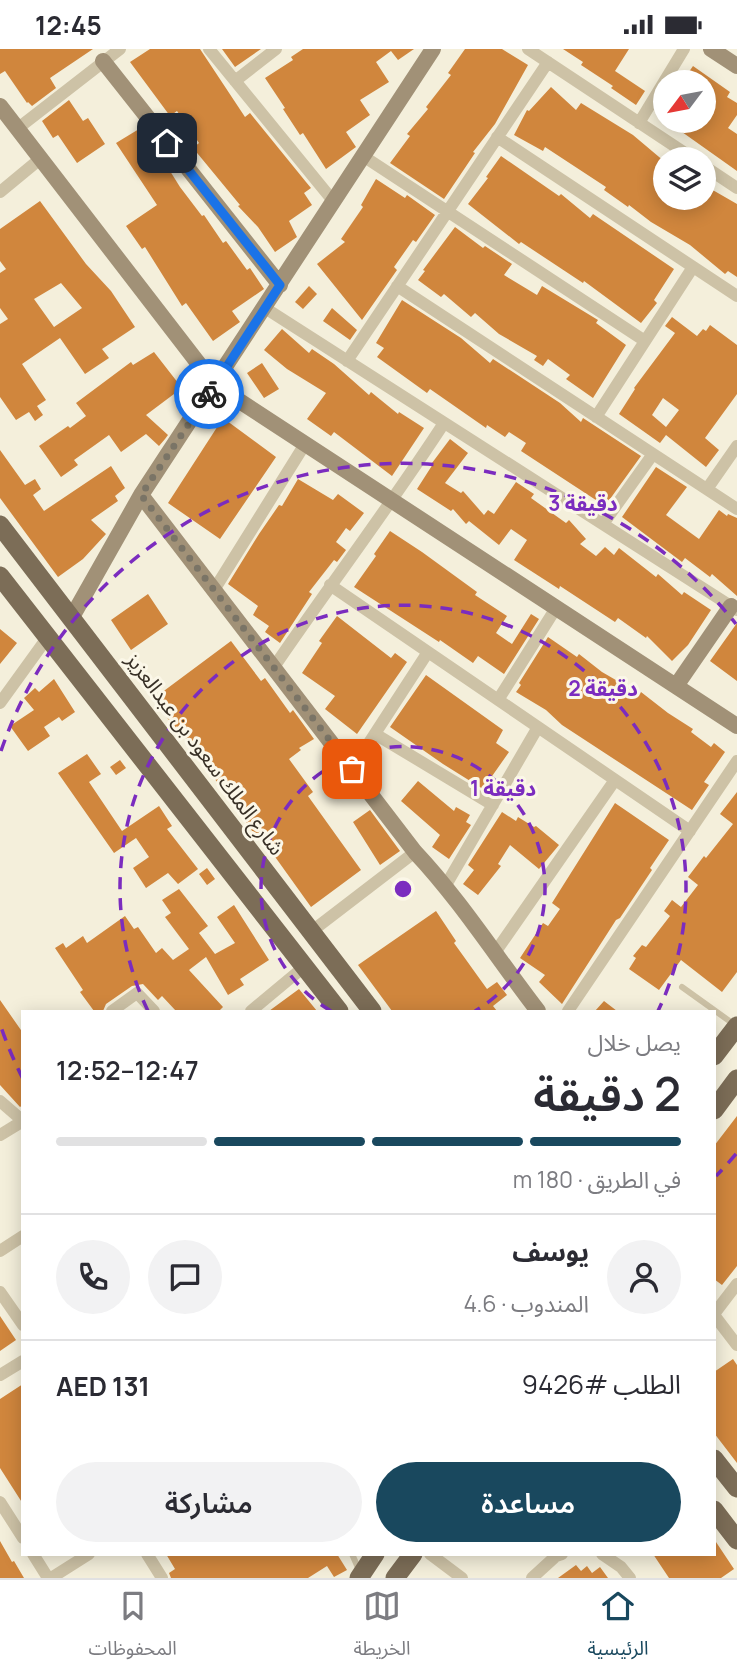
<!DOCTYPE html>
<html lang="ar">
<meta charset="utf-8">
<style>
:root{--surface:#fff;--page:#f2f2f3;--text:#2b2b33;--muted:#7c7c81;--line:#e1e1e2;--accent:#19485e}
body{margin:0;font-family:Manrope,"Noto Sans Arabic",sans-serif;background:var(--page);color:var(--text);direction:rtl;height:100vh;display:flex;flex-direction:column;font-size:26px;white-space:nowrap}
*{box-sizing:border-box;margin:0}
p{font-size:23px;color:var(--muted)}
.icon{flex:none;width:38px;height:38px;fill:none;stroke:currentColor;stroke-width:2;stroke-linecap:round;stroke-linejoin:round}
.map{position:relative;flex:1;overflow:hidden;direction:ltr}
.details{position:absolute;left:21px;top:961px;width:695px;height:546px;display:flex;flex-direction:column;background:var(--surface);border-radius:0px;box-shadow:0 4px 18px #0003;direction:rtl}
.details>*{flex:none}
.needle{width:46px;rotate:238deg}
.tools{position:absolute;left:653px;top:21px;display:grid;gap:14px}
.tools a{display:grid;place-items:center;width:63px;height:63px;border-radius:50%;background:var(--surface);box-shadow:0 4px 18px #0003;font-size:35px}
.pin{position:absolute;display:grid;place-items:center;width:60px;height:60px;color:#fff;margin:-30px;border-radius:14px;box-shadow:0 4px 10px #0006}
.courier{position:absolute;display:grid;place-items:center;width:70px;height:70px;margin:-35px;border:5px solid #1a73e8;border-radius:50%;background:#fff;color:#222;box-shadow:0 2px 9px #0007}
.head em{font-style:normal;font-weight:600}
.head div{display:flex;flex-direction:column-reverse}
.head{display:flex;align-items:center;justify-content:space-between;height:119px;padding:0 35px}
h1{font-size:46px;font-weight:600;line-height:52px}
.bar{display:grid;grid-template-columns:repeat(4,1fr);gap:10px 7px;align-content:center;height:84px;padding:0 35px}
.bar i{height:9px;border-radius:5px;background:var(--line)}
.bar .current{background:var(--accent)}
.bar p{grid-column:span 4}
.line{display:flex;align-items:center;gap:18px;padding:0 35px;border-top:2px solid var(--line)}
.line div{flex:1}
.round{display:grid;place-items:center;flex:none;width:74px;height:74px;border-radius:37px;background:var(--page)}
.action{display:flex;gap:14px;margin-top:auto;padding:14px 35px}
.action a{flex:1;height:80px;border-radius:42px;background:var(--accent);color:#fff;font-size:28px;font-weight:600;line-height:80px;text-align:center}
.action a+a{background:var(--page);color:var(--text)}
.status{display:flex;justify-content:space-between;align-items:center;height:49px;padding:0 35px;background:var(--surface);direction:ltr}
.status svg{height:19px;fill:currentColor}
.tab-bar{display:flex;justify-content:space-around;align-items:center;height:98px;border-top:2px solid var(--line);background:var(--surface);font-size:19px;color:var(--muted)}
.tab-bar a{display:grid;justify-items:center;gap:4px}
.tab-bar .current{color:var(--accent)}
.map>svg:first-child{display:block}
.building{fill:#d0863d;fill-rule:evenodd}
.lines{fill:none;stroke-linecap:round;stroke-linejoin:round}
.lane{stroke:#cdc2a6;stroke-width:6}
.street{stroke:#cdc2a6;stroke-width:12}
.secondary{stroke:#a19177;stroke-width:16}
.primary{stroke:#7c6d57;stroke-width:19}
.done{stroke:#7a7466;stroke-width:7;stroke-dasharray:0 12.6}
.route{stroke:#1a73e8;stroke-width:9}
.ring{fill:none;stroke:#7b2cbf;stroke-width:3.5;stroke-dasharray:12 9}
.labels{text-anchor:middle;stroke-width:6;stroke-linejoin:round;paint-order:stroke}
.street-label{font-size:21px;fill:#393127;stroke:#fbf7e8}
.centre{fill:#7b2cbf;stroke:#fbf7e8;stroke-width:3.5}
.ring-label{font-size:21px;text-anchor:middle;font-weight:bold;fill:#7b2cbf;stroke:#fbf7e8;stroke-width:6;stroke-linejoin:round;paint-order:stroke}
</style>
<div class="status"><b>12:45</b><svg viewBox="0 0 49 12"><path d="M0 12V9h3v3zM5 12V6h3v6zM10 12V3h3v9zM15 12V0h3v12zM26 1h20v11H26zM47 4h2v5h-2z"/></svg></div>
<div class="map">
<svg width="737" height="1529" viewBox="0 0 737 1529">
<rect width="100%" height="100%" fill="#f4efdb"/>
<path class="building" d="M0,0h93l-43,29 6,10 -24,18 -4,-4 -1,1 -22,-32 -5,3z
M150,0h50l45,68 5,-4 56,69 5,6 -7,5 8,12 -23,16 8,16 -22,15 -17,-25 -20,-21 2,-1 -47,-57 6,-5 -22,-32 -7,5 -40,-54z
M222,0h39l-26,18z
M303,0h111l-16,11 -7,-9 -15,11 13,20 -29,18 10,15 -24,17 10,15 -30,22 -23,-36 -3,2 -17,-26 2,-1 -20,-30 28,-18 -2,-3z
M465,0h37l26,16 -33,59 -22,28 2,1 -31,46 -54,-36 20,-27 -3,-2 21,-25 -2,-2 25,-32 -3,-2z
M563,0h66l-14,22 30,20 -9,14 -25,-17 2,-2 -32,-21 2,-3z
M693,17l37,26 -3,5 10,6v12l-9,13 9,6v37l-55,-39 8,-11h14v-39h-22z
M551,38l25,23 5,-7 52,32 32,27v36h39v-13l33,19v73l-9,-6 -3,3 -35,-29 -39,-23 -22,-17 -1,2 -24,-17 2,-3 -61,-40 -2,4 -29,-16 13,-25 2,1z
M69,51l14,21 5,-3 17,26 -28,19 -19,-28 -5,3 -11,-17z
M139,80l17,29 4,-3 20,32 22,29 2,-1 19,28 3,-2 21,29 3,-2 14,21 -32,22 8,11 -27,19 -27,-38 -4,3 -37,-59 -3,2 -16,-23 31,-21 -41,-62z
M501,107l58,40 2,-2 29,24 3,-4 81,55 -20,31 3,3 -16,20 -57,-42 -1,2 -62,-41 -2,2 -51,-40 20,-26 -2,-1z
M376,130l29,19 2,-3 28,20 -19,27 -3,-2 -19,27 3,3 -35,50 -45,-56 28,-22 -4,-3 22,-32 -2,-2z
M40,152l46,63 25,27 24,36 -33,22 7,9 -24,16 -25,-36 -38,26 24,36 -9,6 6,9 -8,6 -6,-9 -13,8 -16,-23v-73l8,-5 -8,-11v-35l6,-4 -6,-8v-32zM61,234l21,25 -28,19 -20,-28z
M455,178l28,21 2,-2 27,18 -8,11 33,20 5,-9 56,34 -2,3 30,22 -33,53 -27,-19 4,-4 -22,-16 -5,7 -9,-6 3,-4 -38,-22 -24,-21 -4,4 -27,-23 -3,3 -23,-17 7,-9 -2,-1z
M309,237l8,8 -14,15 -8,-7z
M402,251l59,38 29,25 3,-4 67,44 21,19 2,-4 58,38 -36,50 -84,-55 5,-8 -17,-11 -4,5 -18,-12 -1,3 -56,-39 -3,4 -50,-36 7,-9 -8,-5z
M332,259l25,22 -7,10 -27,-19z
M672,268l25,19 6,-7 3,2 4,-6 27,20v49l-32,44 14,12 -13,17 -40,-32 -6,8 -41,-29 16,-25 -1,-1 41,-55 -10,-7zM663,349l16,12 -13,17 -14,-12z
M282,280l27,24 3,-4 22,15 35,31 2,-3 27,22 1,-2 25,16 -32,48 -58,-44 -3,4 -24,-17 19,-26 -39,-24 -23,-19z
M154,303l28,36 -36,27 22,20 -3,4 -6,7 -13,-12 -25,18 -12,-17 -35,25 4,5 -17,12 -22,-31 29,-20 2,2 16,-12 -10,-13 55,-41 2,3z
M262,314l17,26 -15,9 -17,-25z
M223,369l53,39 -56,82 -52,-36z
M450,390l18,14 -23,30 16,10 2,-2 21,24 4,-5 6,4 22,-32 18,12 -3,4 35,25 3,-3 17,19 -6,5 16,12 9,-9 9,8 5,-7 37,29 2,-3 24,21 2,-3 27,18 -23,35 -16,16 -25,-25 -1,2 -28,-20 -3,4 -55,-36 -1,3 -45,-29 13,-20 -16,-11 -12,16 -30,-24 -3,3 -13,-15 -2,2 -34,-22 16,-25 -1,-1z
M0,401l25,35 10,-6 6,10 -8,6 11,16 67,-45 14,22 -10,8 3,5 -27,19 15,14 -23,25 -25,18 -58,-79z
M656,418l31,20 -21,28 33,24 20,-29 8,6 1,-2 9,4v78l-25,-22 -2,3 -25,-19 -3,4 -60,-45z
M298,430l35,21 5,-6 26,19 -14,18 -4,-3 -10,14 10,8 -9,12 -3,-2 -25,32 3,2 -32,49 -15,-11 4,-6 -16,-11 5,-9 -30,-22 31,-50 20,-29 3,1z
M390,482l32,21 55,40 -2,3 32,21 -11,17 16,11 19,-30 8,5 -35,55 -26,-18 -5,7 -33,-23 -1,2 -85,-55 22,-31 -2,-2z
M148,545l20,30 -37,26 -20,-30z
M337,567l54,42 4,-5 12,9 -50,72 -32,-25 10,-13 -33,-23 20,-30 -3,-2z
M737,574v58l-27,-20z
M0,580l17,14 -17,21z
M548,588l29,20 2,-3 23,18 38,22 1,-2 27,21 25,16 -2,3 20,15 3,-4 11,9 -21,30 5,3 -17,25 -130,-85 -16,-15 -30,-18 5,-7 -2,-2z
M231,592l30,40 4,-3 25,35 3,-3 21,29 -15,9 2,2 -12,9 24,33 -5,4 53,74 -50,37 -53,-74 -3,2 -78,-109 -2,2 -22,-29z
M426,626l77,55 -7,13 13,9 -26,37 -40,-25 -53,-37z
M54,630l21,33 -13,9 -3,-4 -15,10 6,9 -22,15 -18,-25 24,-16 -10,-12 11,-10 4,4z
M87,705l14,20 -12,8 33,49 37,-25 13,20 -5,3 31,40 -20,15 -10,-11 -22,15 -13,-20 16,-11 -13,-19 -22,15 -56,-80z
M120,711l6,8 -10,7 -6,-8z
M418,732l36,30 2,-4 14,8 -4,7 5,3 -22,34 -17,-12 8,-12 -39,-34z
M737,743v180l-15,20 -41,-32 -22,30 -30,-21 7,-11 -3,-2 9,-11 4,2 24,-31 -6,-5 8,-11 9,7 17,-22 -10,-8 16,-21 2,2 27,-34 -13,-10z
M615,754l54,37 -19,28 2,2 -32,48 -4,2 -54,84 -23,-22 6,-7 -25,-17 23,-35 5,3 12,-17 -8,-6z
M370,761l30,41 -20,14 -27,-43z
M502,763l14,9 2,-4 16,10 2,-1 23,19 -20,24 -29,-24 -12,19 3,2 -23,29 -15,-11 11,-14 -6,-5z
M207,819l8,11 -8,6 -8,-11z
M179,840l29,37 -9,7 16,21 20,-11 -18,-26 17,-12 35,55 -29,19 4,6 -16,10 -22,-38 -17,13 34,37 -4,4h-43l-14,-15 -4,4 -15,-16 -11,2 -26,18 -3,7h-9l-14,-19 3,-2 -28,-42 8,-5 3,5 17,-12 4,7 38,-27 9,13 4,-2 18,26 6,-5 11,12 16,-11 -24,-32 6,-4 -9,-13z
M436,862l20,30 -2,2 33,46 10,-7 10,13 -14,11 4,5h-105l-34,-46z
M299,940l18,22h-48z
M0,951l23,33v72l-3,2 -20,-22z
M604,952l13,10h-22z
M737,1067v150l-15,19 -8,-6v-133z
M0,1267l16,24 -16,11z
M733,1310l4,6v98l-23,-30v-61z
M23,1335v120l-23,-36v-69z
M714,1490l20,30 -13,9h-52l-16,-24h61z
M0,1492l12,21 2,-1 10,17h-24z
M166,1505h171l10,16 -13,7 -7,-11 -19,12h-137l-2,-5 6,-4z
M576,1516l5,6 6,-5 5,7 8,-6 8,11h-50z"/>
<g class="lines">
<path class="lane" d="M682,938l53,38
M352,1505l7,16"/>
<path class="street" d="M209,0l125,153
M528,0l166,110
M235,32l41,-32
M639,74l45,-74
M17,80l103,-80
M497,88l240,159
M363,107l282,185
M704,117l33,22
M0,143l40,-33
M397,237l340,223
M265,259l472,302
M347,312l201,-299
M596,368l97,-150
M707,440l30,-43
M603,475l50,-70
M330,536l360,246
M214,541l91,-146
M274,618c56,-82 116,-161 170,-244
M498,651l58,-92
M0,654l47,-65
M375,685l118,71
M352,720l76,-117
M446,836l92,-158
M312,882l103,-79
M494,905l121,-174
M112,962l25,-18 17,18
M251,962l54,-45
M568,962l169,-250
M0,1052l23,20
M0,1086l23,-14
M0,1202l23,-15
M0,1243l23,33
M714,1265l23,-30
M714,1266l23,30
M0,1326l23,-14
M0,1453l23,36
M33,1505l15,24
M147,1505l15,24
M430,1505l32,24
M602,1505l19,13 9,11
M51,1529l38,-24
M532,1529l24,-22 6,-2"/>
<path class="secondary" d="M711,0l26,17
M103,12l177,224
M0,57l215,279 522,341
M141,446l274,357c46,49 82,106 123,159
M72,568l69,-122 292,-446
M676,637l55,-80"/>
<path class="primary" d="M0,476l372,486
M0,527l339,435
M714,1007l23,-30
M714,1061l23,-31
M714,1410l23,29
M714,1461l23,30
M359,1529l16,-24
M395,1529l18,-24"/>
</g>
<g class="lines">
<path class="done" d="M209,345l-68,101 211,274"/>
<path class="route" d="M167,94l113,142 -71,109"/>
</g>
<g class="ring">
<path d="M331 962A142 142 0 1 1 475 962"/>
<path d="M148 962A283 283 0 1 1 658 962"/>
<path d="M736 1105A425 425 0 0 1 716 1127M23 1030A425 425 0 0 1 1 978M1 702A425 425 0 0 1 736 575"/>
</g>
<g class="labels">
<g class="street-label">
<text transform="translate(205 705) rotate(53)" y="7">شارع الملك سعود بن عبدالعزيز</text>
</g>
</g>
<circle cx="403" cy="840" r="10" class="centre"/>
<g class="ring-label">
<text x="583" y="462">3 دقيقة</text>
<text x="603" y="647">2 دقيقة</text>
<text x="503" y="747">1 دقيقة</text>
</g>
</svg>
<div class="tools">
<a><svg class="needle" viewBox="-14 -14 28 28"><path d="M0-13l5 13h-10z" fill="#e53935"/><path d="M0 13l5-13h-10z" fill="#7c7c81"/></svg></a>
<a><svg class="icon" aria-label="layers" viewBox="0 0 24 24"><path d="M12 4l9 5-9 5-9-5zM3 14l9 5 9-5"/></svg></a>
</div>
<div class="pin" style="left:352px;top:720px;background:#ea580c"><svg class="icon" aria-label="bag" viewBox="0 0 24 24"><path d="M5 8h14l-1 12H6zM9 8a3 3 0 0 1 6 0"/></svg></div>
<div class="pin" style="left:167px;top:94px;background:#1f2937"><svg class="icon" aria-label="home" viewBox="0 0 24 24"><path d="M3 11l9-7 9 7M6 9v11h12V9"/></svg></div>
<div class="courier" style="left:209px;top:345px"><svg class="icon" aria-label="bike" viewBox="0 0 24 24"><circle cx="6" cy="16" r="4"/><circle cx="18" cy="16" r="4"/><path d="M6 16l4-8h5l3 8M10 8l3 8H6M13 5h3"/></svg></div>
<section class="details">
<div class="head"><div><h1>2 دقيقة</h1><p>يصل خلال</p></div><em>12:47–12:52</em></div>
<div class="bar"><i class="current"></i><i class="current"></i><i class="current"></i><i></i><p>في الطريق · 180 m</p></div>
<div class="line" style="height:126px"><a class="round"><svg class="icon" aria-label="person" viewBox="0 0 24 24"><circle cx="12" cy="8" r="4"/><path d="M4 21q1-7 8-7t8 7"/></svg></a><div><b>يوسف</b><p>المندوب · 4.6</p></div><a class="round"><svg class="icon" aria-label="chat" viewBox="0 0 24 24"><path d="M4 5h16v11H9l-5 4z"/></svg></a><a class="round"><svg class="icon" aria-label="phone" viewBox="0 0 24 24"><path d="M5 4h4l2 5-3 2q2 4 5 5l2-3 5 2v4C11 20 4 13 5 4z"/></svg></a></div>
<div class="line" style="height:91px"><div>الطلب #9426</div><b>AED 131</b></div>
<div class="action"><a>مساعدة</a><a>مشاركة</a></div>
</section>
</div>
<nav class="tab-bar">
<a class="current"><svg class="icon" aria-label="home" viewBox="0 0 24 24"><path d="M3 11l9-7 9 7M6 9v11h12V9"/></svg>الرئيسية</a>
<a><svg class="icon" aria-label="map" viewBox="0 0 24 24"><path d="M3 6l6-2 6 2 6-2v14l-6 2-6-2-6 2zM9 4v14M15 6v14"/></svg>الخريطة</a>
<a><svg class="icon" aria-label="saved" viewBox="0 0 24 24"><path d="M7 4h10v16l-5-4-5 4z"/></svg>المحفوظات</a>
</nav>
